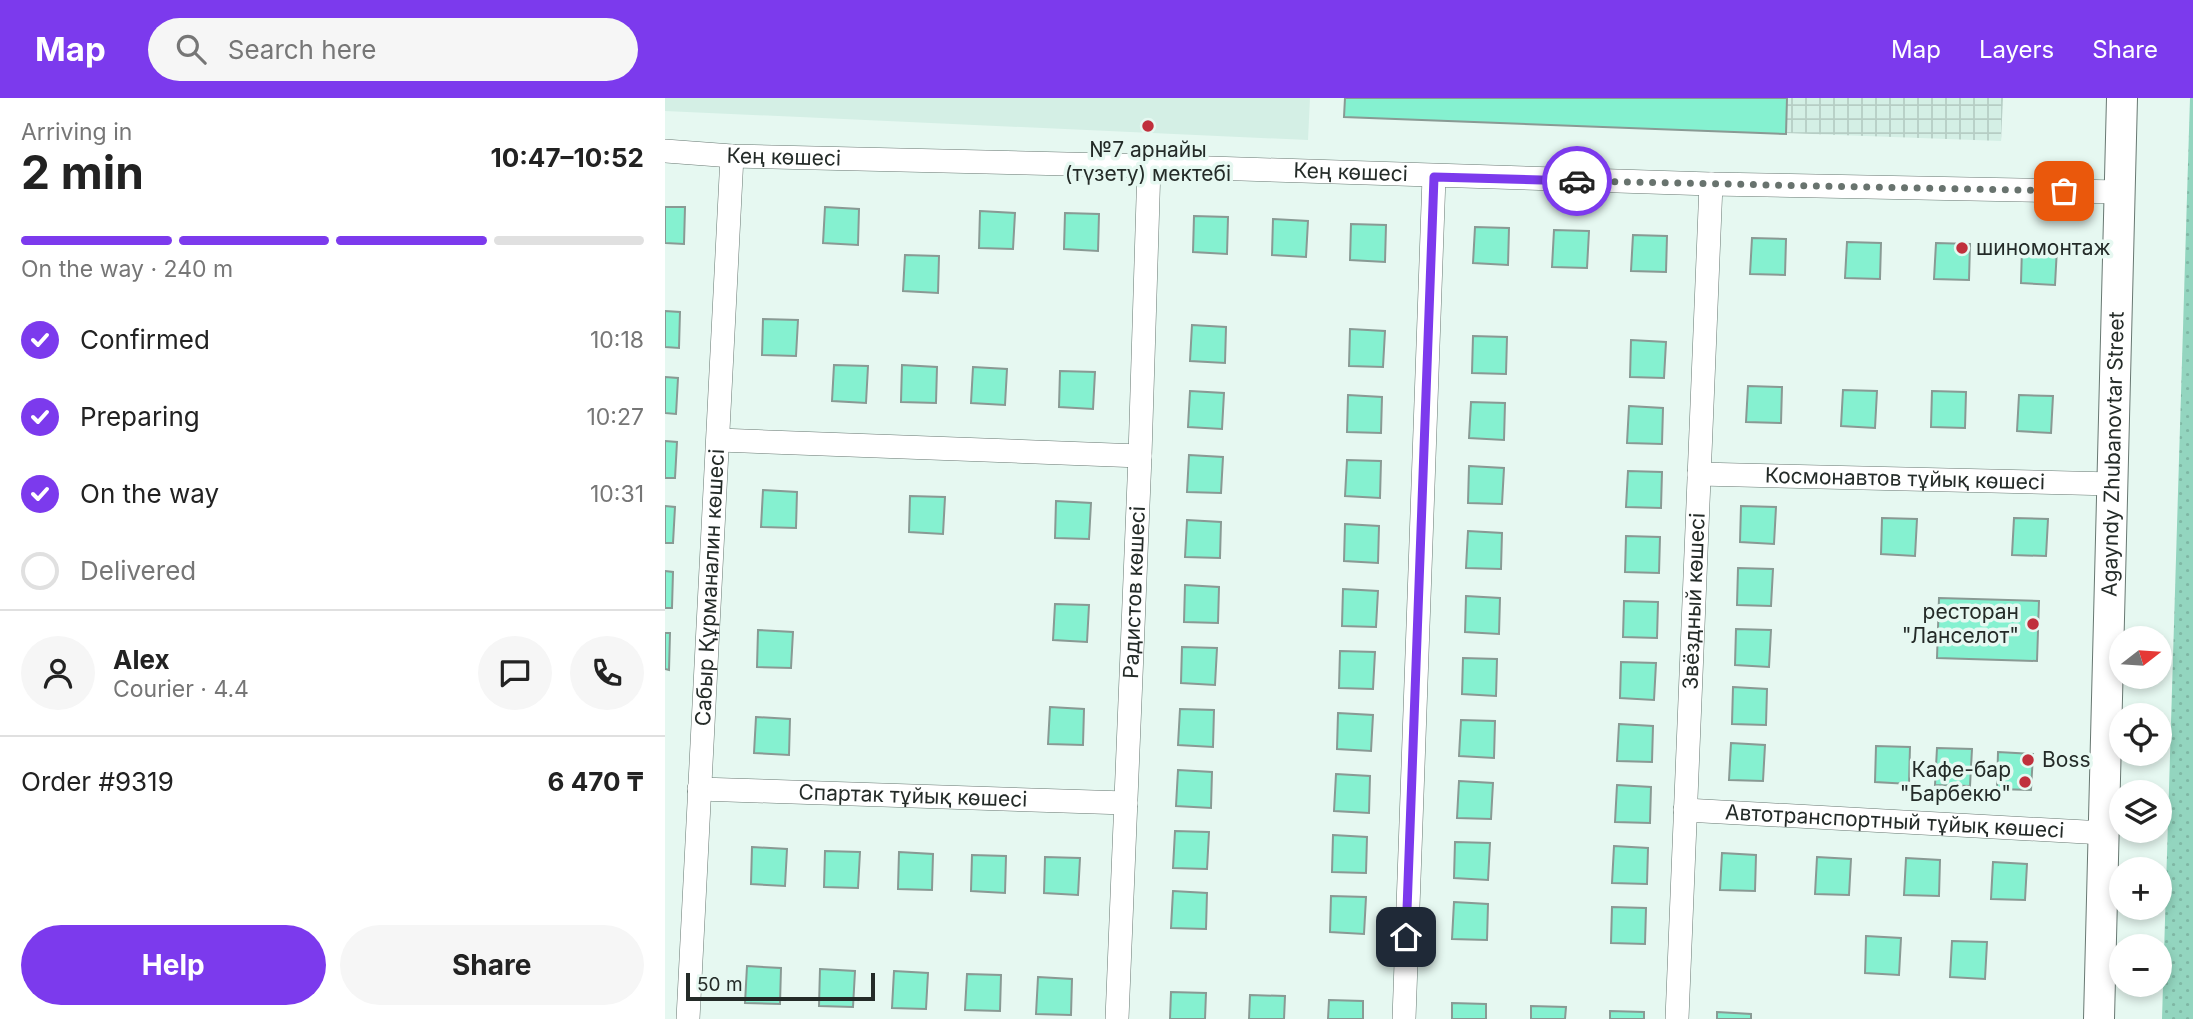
<!DOCTYPE html>
<meta charset="utf-8">
<style>
:root{--surface:#fff;--page:#f6f6f6;--text:#222;--muted:#767676;--line:#e0e0e0;--accent:#7c3aed}
body{margin:0;font-family:Inter,sans-serif;background:var(--page);color:var(--text);height:100vh;display:flex;flex-direction:column;font-size:26px;white-space:nowrap}
*{box-sizing:border-box;margin:0}
p{font-size:23px;color:var(--muted)}
.icon{flex:none;width:38px;height:38px;fill:none;stroke:currentColor;stroke-width:2;stroke-linecap:round;stroke-linejoin:round}
.map{position:relative;flex:1;overflow:hidden}
.drawer{display:flex;flex-direction:column;background:var(--surface);width:665px}
.drawer>*{flex:none}
.needle{width:46px;rotate:73deg}
.fabs{position:absolute;left:1444px;top:528px;display:grid;gap:14px}
.fabs a{display:grid;place-items:center;width:63px;height:63px;border-radius:50%;background:var(--surface);box-shadow:0 4px 10px #0003;font-size:35px}
.scale{position:absolute;left:21px;bottom:18px;width:189px;box-sizing:border-box;padding-left:7px;border:4px solid #242b28;border-top:0;font-size:19px;line-height:24px;white-space:nowrap;color:#242b28;-webkit-text-stroke:5px #e6f8f1;paint-order:stroke}
.pin{position:absolute;display:grid;place-items:center;width:60px;height:60px;color:#fff;margin:-30px;border-radius:14px;box-shadow:0 4px 10px #0006}
.courier{position:absolute;display:grid;place-items:center;width:70px;height:70px;margin:-35px;border:5px solid #7c3aed;border-radius:50%;background:#fff;color:#222;box-shadow:0 2px 9px #0007}
.summary em{font-style:normal;font-weight:700}
.summary div{display:flex;flex-direction:column-reverse}
.summary{display:flex;align-items:center;justify-content:space-between;height:119px;padding:0 21px}
h1{font-size:46px;font-weight:700;line-height:52px}
.bar{display:grid;grid-template-columns:repeat(4,1fr);gap:10px 7px;align-content:center;height:84px;padding:0 21px}
.bar i{height:9px;border-radius:5px;background:var(--line)}
.bar .selected{background:var(--accent)}
.bar p{grid-column:span 4}
.line{display:flex;align-items:center;gap:18px;padding:0 21px;border-top:2px solid var(--line)}
.line div{flex:1}
.round{display:grid;place-items:center;flex:none;width:74px;height:74px;border-radius:37px;background:var(--page)}
ol{padding:0 21px;list-style:none}
li{display:flex;align-items:center;gap:21px;height:77px}
li p{margin-inline-start:auto}
li .icon{padding:7px;border-radius:50%;background:var(--accent);color:#fff;stroke-width:4}
li:last-child{color:var(--muted)}
li i{width:38px;height:38px;border:4px solid var(--line);border-radius:50%}
.primary-button{display:flex;gap:14px;margin-top:auto;padding:14px 21px}
.primary-button a{flex:1;height:80px;border-radius:42px;background:var(--accent);color:#fff;font-size:28px;font-weight:700;line-height:80px;text-align:center}
.primary-button a+a{background:var(--page);color:var(--text)}
header{display:flex;align-items:center;gap:42px;box-sizing:border-box;height:98px;padding:0 35px;background:var(--accent);color:#fff}
header strong{font-size:33px}
nav{display:flex;gap:38px;margin-inline-start:auto;font-size:24px}
.search{width:490px;height:63px;background:var(--page);display:flex;align-items:center;gap:18px;box-sizing:border-box;padding:0 24px;border-radius:38px;color:var(--muted);font-size:26px}
main{display:flex;flex:1;min-height:0}
.map>svg:first-child{display:block}
.built{fill:#d4efe5}
.industrial{fill:url(#industrial-grid)}
.green{fill:url(#green-dots)}
.building{fill:#85f1d0;stroke:#899a94;stroke-width:2}
.lines{fill:none;stroke-linecap:round;stroke-linejoin:round}
.minor-casing{stroke:#687872;stroke-width:24}
.tertiary-casing{stroke:#687872;stroke-width:32}
.minor{stroke:#fff;stroke-width:23}
.tertiary{stroke:#fff;stroke-width:30}
.done{stroke:#68736e;stroke-width:7;stroke-dasharray:0 12.6}
.route{stroke:#7c3aed;stroke-width:9}
.poi-dot{fill:#c0303c;stroke:#e6f8f1;stroke-width:2.5}
.labels{text-anchor:middle;stroke-width:7;stroke-linejoin:round;paint-order:stroke}
.poi-label{font-size:21px;fill:#242b28;stroke:#e6f8f1;text-anchor:start}
.street-label{font-size:21px;fill:#242b28;stroke:#e6f8f1}
</style>
<header>
<strong>Map</strong>
<div class="search"><svg class="icon" aria-label="search" viewBox="0 0 24 24"><circle cx="10" cy="10" r="6"/><path d="M15 15l6 6"/></svg>Search here</div>
<nav><a>Map</a><a>Layers</a><a>Share</a></nav>
</header>
<main>
<section class="drawer">
<div class="summary"><div><h1>2 min</h1><p>Arriving in</p></div><em>10:47–10:52</em></div>
<div class="bar"><i class="selected"></i><i class="selected"></i><i class="selected"></i><i></i><p>On the way · 240 m</p></div>
<ol>
<li><svg class="icon" aria-label="check" viewBox="0 0 24 24"><path d="M5 12l5 5 9-10"/></svg>Confirmed<p>10:18</p></li>
<li><svg class="icon" aria-label="check" viewBox="0 0 24 24"><path d="M5 12l5 5 9-10"/></svg>Preparing<p>10:27</p></li>
<li><svg class="icon" aria-label="check" viewBox="0 0 24 24"><path d="M5 12l5 5 9-10"/></svg>On the way<p>10:31</p></li>
<li><i></i>Delivered</li>
</ol>
<div class="line" style="height:126px"><a class="round"><svg class="icon" aria-label="person" viewBox="0 0 24 24"><circle cx="12" cy="8" r="4"/><path d="M4 21q1-7 8-7t8 7"/></svg></a><div><b>Alex</b><p>Courier · 4.4</p></div><a class="round"><svg class="icon" aria-label="chat" viewBox="0 0 24 24"><path d="M4 5h16v11H9l-5 4z"/></svg></a><a class="round"><svg class="icon" aria-label="phone" viewBox="0 0 24 24"><path d="M5 4h4l2 5-3 2q2 4 5 5l2-3 5 2v4C11 20 4 13 5 4z"/></svg></a></div>
<div class="line" style="height:91px"><div>Order #9319</div><b>6 470 ₸</b></div>
<div class="primary-button"><a>Help</a><a>Share</a></div>
</section>
<div class="map">
<svg width="1528" height="921" viewBox="0 0 1528 921">
<defs>
<pattern id="industrial-grid" width="8" height="8" patternUnits="userSpaceOnUse" patternTransform="scale(1.75)"><rect width="8" height="8" fill="#d4efe5"/><path d="M0 4h8M4 0v8" fill="none" stroke="#b6cdc4"/></pattern>
<pattern id="green-dots" width="8" height="8" patternUnits="userSpaceOnUse" patternTransform="scale(1.75)"><rect width="8" height="8" fill="#93d5bf"/><path d="M2 2h.1M6 6h.1" fill="none" stroke="#7fb7a4" stroke-width="1.8" stroke-linecap="round"/></pattern>
</defs>
<rect width="100%" height="100%" fill="#e6f8f1"/>
<path class="built" d="M0,0h645l-2,42 -643,-29z"/>
<path class="industrial" d="M680,0h658l-2,43 -657,-24z"/>
<path class="green" d="M1525,0h3v921h-31z"/>
<path class="building" d="M680,0h442l-1,36 -442,-17z
M0,109h20l-1,37 -19,-1z
M160,109l34,2 -1,36 -35,-2z
M315,113l35,2 -2,36 -34,-1z
M400,115l34,1 -1,37 -34,-2z
M529,118l34,1 -1,37 -34,-2z
M608,121l35,2 -2,36 -34,-2z
M686,126l35,1 -1,37 -35,-2z
M810,129l34,1 -1,37 -35,-2z
M889,132l35,1 -2,37 -35,-1z
M968,137l34,1 -1,36 -35,-1z
M1087,140l34,1 -1,36 -35,-1z
M1182,144l34,1 -1,36 -35,-1z
M1271,145l34,1 -1,36 -35,-1z
M1357,149l35,1 -2,37 -34,-2z
M240,157l34,1 -1,37 -35,-2z
M0,213l15,1 -1,36 -14,-1z
M98,221l35,1 -2,36 -34,-1z
M527,227l34,2 -1,36 -35,-2z
M685,231l35,2 -2,36 -34,-1z
M808,238l34,1 -1,37 -34,-1z
M966,242l35,2 -2,36 -34,-1z
M169,267l34,1 -2,37 -34,-2z
M237,267l35,2 -1,36 -35,-1z
M308,269l34,2 -2,36 -34,-2z
M395,273l35,1 -2,37 -34,-2z
M0,279l13,1 -2,36 -11,-1z
M1083,288l34,1 -1,36 -35,-1z
M1178,292l34,1 -2,37 -34,-2z
M525,293l34,2 -2,36 -34,-2z
M1267,293l34,1 -1,36 -34,-1z
M683,297l34,2 -1,36 -34,-1z
M1354,297l34,1 -2,37 -34,-2z
M806,304l34,1 -1,37 -35,-2z
M964,308l34,2 -1,36 -35,-1z
M0,343l12,1 -2,36h-10z
M524,357l34,2 -2,36 -34,-1z
M682,362l34,1 -1,37 -35,-2z
M804,368l35,2 -2,36 -34,-1z
M963,373l34,1 -1,36 -35,-1z
M98,392l34,2 -1,36 -35,-1z
M245,398l35,1 -2,37 -34,-2z
M391,403l35,2 -2,36 -34,-1z
M0,408l10,1 -2,36h-8z
M1076,408l35,1 -2,37 -34,-2z
M1217,420l35,1 -2,37 -34,-2z
M1349,420l34,1 -2,37 -34,-1z
M522,422l34,2 -1,36 -35,-1z
M680,426l34,2 -1,37 -34,-2z
M803,433l34,2 -1,36 -35,-1z
M961,438l34,1 -1,36 -34,-1z
M1073,470l35,1 -2,37 -34,-1z
M0,473l8,1 -1,36h-7z
M520,487l34,2 -1,36 -34,-1z
M678,491l35,2 -2,36 -34,-1z
M801,498l34,2 -1,36 -34,-2z
M1274,500l100,3 -2,60 -100,-3z
M959,503l34,1 -1,36 -34,-1z
M390,506l34,1 -2,37 -34,-2z
M1071,531l35,1 -2,37 -34,-2z
M93,532l35,2 -2,36 -34,-1z
M0,535h5l-1,37 -4,-1z
M517,549l35,1 -2,37 -34,-2z
M675,553l35,1 -2,37 -34,-1z
M798,560l34,1 -1,37 -34,-2z
M956,564l35,1 -2,37 -34,-2z
M1068,589l34,2 -1,36 -34,-1z
M385,609l34,2 -1,36 -35,-1z
M515,611l34,1 -1,37 -35,-2z
M673,615l35,2 -2,36 -34,-2z
M91,619l34,2 -1,36 -35,-2z
M796,622l34,1 -1,37 -35,-2z
M954,626l34,2 -1,36 -35,-1z
M1066,645l34,2 -2,36 -34,-1z
M1211,648l34,1 -1,37 -34,-2z
M1272,650l35,1 -2,37 -35,-1z
M1333,654l35,2 -2,36 -34,-1z
M513,672l34,2 -1,36 -35,-2z
M671,676l34,2 -1,37 -35,-2z
M794,683l34,2 -2,36 -34,-1z
M952,687l34,2 -1,36 -35,-1z
M510,733l34,1 -2,37 -34,-1z
M668,737l34,2 -1,36 -34,-1z
M790,744l35,1 -2,37 -34,-2z
M949,748l34,2 -1,36 -35,-1z
M87,749l35,2 -2,37 -34,-2z
M160,753l35,1 -2,36 -34,-1z
M234,754l34,2 -1,36 -34,-1z
M1057,755l34,2 -1,36 -35,-1z
M307,757l34,1 -1,37 -34,-2z
M380,759l35,1 -2,37 -34,-2z
M1152,759l34,2 -2,36 -34,-1z
M1241,760l34,2 -1,36 -35,-1z
M1328,764l34,2 -2,36 -34,-1z
M508,793l34,2 -1,36 -35,-1z
M666,798l35,1 -2,37 -34,-2z
M789,804l34,2 -1,36 -35,-1z
M947,809l34,1 -1,36 -34,-1z
M1201,838l35,2 -2,37 -34,-2z
M1287,843l35,1 -2,37 -35,-2z
M82,868l34,2 -1,36 -35,-1z
M155,871l35,2 -2,36 -34,-1z
M229,873l34,2 -2,36 -34,-1z
M302,876l34,1 -1,36 -35,-1z
M373,879l34,2 -1,36 -35,-1z
M506,894l35,1 -1,26h-35z
M585,897l35,1 -1,23h-35z
M664,902l34,1v18h-35z
M787,905l34,1v15h-34z
M866,908l35,1 -1,12h-34z
M945,913l34,1v7h-34z
M1052,914l34,2v5h-34z"/>
<g class="lines">
<g class="minor-casing">
<g id="minor">
<path id="s1" d="M0,53l67,5 417,10 562,18 409,8"/>
<path d="M54,342l421,16"/>
<path id="s2" d="M1034,376l414,10"/>
<path id="s3" d="M34,691l427,14"/>
<path id="s4" d="M1020,712l419,23"/>
<path id="s5" d="M23,921l44,-863"/>
<path id="s6" d="M452,921l23,-563 9,-290"/>
<path d="M739,921l30,-842"/>
<path id="s7" d="M1012,921l34,-835"/>
</g>
</g>
<g class="tertiary-casing">
<g id="tertiary">
<path id="s8" d="M1434,921l23,-921"/>
</g>
</g>
<use href="#minor" class="minor"/>
<use href="#tertiary" class="tertiary"/>
</g>
<g class="lines">
<path class="done" d="M912,83l487,10"/>
<path class="route" d="M741,839l28,-760 143,4"/>
</g>
<g class="poi-dot">
<circle cx="483" cy="28" r="7"/>
<circle cx="1297" cy="150" r="7"/>
<circle cx="1368" cy="526" r="7"/>
<circle cx="1363" cy="662" r="7"/>
<circle cx="1360" cy="684" r="7"/>
</g>
<g class="labels">
<g class="poi-label">
<text x="483" y="59" text-anchor="middle">№7 арнайы<tspan x="483" dy="24">(түзету) мектебі</tspan></text>
<text x="1311" y="157">шиномонтаж</text>
<text x="1354" y="521" text-anchor="end">ресторан<tspan x="1354" dy="24">"Ланселот"</tspan></text>
<text x="1377" y="669">Boss</text>
<text x="1346" y="679" text-anchor="end">Кафе-бар<tspan x="1346" dy="24">"Барбекю"</tspan></text>
</g>
<g class="street-label">
<text dy="7" stroke="none"><textPath href="#s1" startOffset="119">Кең көшесі</textPath></text>
<text dy="7" stroke="none"><textPath href="#s1" startOffset="686">Кең көшесі</textPath></text>
<text dy="7" stroke="none"><textPath href="#s8" startOffset="565">Agayndy Zhubanovtar Street</textPath></text>
<text dy="7" stroke="none"><textPath href="#s2" startOffset="206">Космонавтов тұйық көшесі</textPath></text>
<text dy="7" stroke="none"><textPath href="#s5" startOffset="432">Сабыр Құрманалин көшесі</textPath></text>
<text dy="7" stroke="none"><textPath href="#s6" startOffset="427">Радистов көшесі</textPath></text>
<text dy="7" stroke="none"><textPath href="#s7" startOffset="418">Звёздный көшесі</textPath></text>
<text dy="7" stroke="none"><textPath href="#s3" startOffset="214">Спартак тұйық көшесі</textPath></text>
<text dy="7" stroke="none"><textPath href="#s4" startOffset="210">Автотранспортный тұйық көшесі</textPath></text>
</g>
</g>
</svg>
<div class="fabs">
<a><svg class="needle" viewBox="-14 -14 28 28"><path d="M0-13l5 13h-10z" fill="#e53935"/><path d="M0 13l5-13h-10z" fill="#767676"/></svg></a>
<a><svg class="icon" aria-label="locate" viewBox="0 0 24 24"><circle cx="12" cy="12" r="6"/><path d="M12 2v4M12 18v4M2 12h4M18 12h4"/></svg></a>
<a><svg class="icon" aria-label="layers" viewBox="0 0 24 24"><path d="M12 4l9 5-9 5-9-5zM3 14l9 5 9-5"/></svg></a>
<a>+</a>
<a>−</a>
</div>
<div class="scale">50 m</div>
<div class="pin" style="left:1399px;top:93px;background:#ea580c"><svg class="icon" aria-label="bag" viewBox="0 0 24 24"><path d="M5 8h14l-1 12H6zM9 8a3 3 0 0 1 6 0"/></svg></div>
<div class="pin" style="left:741px;top:839px;background:#1f2937"><svg class="icon" aria-label="home" viewBox="0 0 24 24"><path d="M3 11l9-7 9 7M6 9v11h12V9"/></svg></div>
<div class="courier" style="left:912px;top:83px"><svg class="icon" aria-label="car" viewBox="0 0 24 24"><path d="M5 17H2v-5l4-1 3-4h7l3 4 3 1v5h-3M9 17h6M6 11h13"/><circle cx="7" cy="17" r="2"/><circle cx="17" cy="17" r="2"/></svg></div>
</div>
</main>
